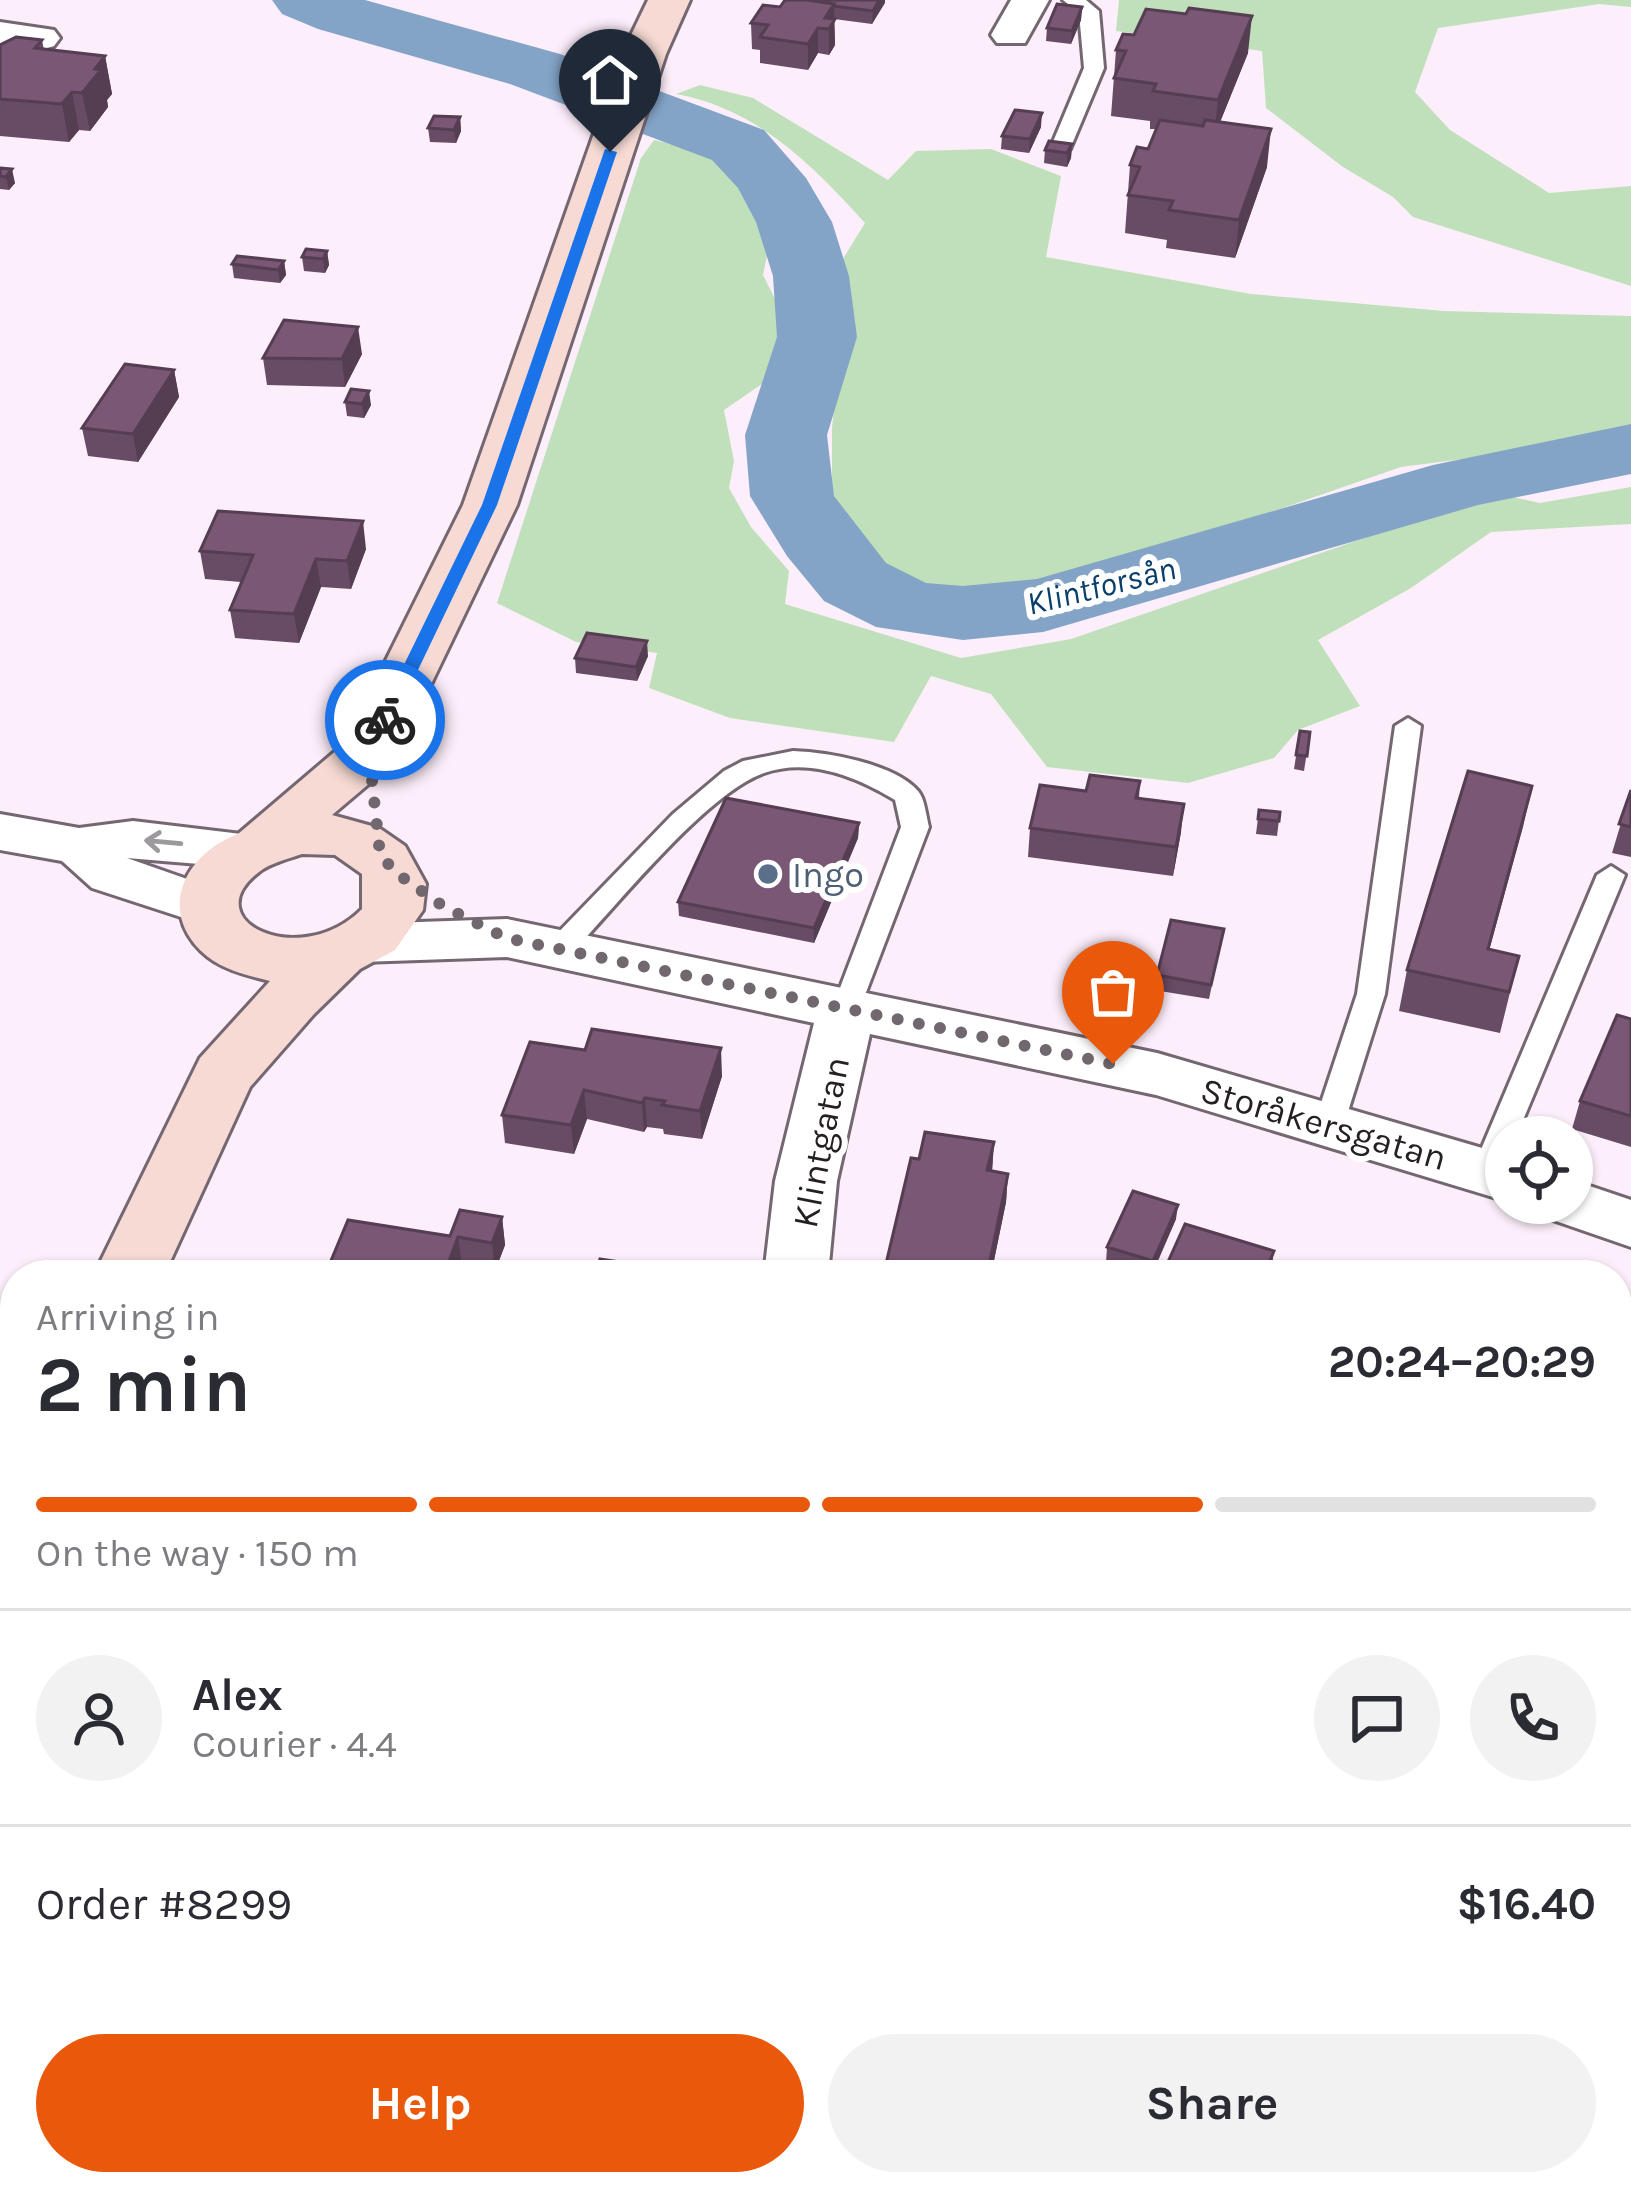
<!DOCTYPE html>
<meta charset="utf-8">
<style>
:root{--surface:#fff;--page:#f2f2f3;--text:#2b2b33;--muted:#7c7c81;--line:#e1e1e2;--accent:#ea580c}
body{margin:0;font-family:Karla,sans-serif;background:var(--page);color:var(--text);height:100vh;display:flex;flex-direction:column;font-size:45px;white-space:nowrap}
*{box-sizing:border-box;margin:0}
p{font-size:39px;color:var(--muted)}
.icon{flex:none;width:66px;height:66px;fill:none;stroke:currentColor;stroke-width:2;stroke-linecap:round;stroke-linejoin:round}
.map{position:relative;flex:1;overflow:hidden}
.panel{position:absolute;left:0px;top:1260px;width:1632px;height:936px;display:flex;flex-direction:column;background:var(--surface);border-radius:48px 48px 0 0;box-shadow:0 3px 9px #0004}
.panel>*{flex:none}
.tools{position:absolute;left:1485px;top:1116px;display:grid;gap:24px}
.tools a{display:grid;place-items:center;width:108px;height:108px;border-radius:50%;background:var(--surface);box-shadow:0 3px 9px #0004;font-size:60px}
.pin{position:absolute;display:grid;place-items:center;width:102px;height:102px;color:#fff;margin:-123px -51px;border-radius:50% 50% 50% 0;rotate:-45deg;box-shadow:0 0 12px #0007}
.pin .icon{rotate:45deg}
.courier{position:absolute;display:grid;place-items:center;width:120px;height:120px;margin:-60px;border:9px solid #1a73e8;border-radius:50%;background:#fff;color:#222;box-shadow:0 3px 15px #0007}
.summary em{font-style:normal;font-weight:700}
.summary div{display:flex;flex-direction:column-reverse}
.summary{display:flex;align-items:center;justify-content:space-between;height:204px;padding:0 36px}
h1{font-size:78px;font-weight:700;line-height:90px}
.bar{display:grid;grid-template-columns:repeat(4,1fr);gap:18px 12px;align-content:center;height:144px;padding:0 36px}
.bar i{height:15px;border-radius:9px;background:var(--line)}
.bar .current{background:var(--accent)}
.bar p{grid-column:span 4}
.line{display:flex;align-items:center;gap:30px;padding:0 36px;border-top:3px solid var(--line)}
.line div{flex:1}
.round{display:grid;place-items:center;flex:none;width:126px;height:126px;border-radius:63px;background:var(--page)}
.primary-button{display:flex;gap:24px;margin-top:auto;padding:24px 36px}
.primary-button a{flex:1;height:138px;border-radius:72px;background:var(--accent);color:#fff;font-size:48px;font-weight:700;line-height:138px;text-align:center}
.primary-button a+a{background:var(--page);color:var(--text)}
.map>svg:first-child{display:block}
.green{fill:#c0e0bb}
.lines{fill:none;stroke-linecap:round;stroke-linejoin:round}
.river{fill:#83a4c7;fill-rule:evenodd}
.lane-casing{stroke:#746772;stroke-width:6}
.street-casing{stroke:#746772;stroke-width:6}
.secondary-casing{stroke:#746772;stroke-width:6}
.lane{fill:#fff;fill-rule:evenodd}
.street{fill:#fff;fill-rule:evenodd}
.secondary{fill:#f6dad3;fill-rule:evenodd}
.wall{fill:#684b65}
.shaded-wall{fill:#553d52}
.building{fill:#795775;stroke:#553d52;stroke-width:3}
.oneway{stroke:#9c9a9c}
.route{fill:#1a73e8}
.done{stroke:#70676f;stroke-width:12;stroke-dasharray:0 21.6}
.service-dot{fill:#5c6f8a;stroke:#fff;stroke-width:4.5}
.labels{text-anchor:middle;stroke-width:12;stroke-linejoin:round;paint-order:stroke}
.far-water-label{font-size:33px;font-style:italic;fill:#0a3f6c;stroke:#fff}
.service-label{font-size:36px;fill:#4e5e75;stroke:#fff;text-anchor:start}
.street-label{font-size:36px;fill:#241f23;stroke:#fff}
</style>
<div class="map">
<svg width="1631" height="2196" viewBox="0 0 1631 2196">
<rect width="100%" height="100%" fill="#fdeefb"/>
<path class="green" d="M1119,0h512v7l-32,-3 -161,24 -23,64 35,38 99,63 82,-7v100l-218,-69 -20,-20 -50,-30 -77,-59 -4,-57 -146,-20z
M700,85l53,13 135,82 28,-29 75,-2 70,27 -15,81 205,37 193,17 187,5v108l-106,27 -124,16 -121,42 -289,86 -87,-5 -49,-40 -23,-60v-62l11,-104 -5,-57 27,-44c-54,-60 -108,-114 -189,-129z
M654,140l52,12 35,30 3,17 28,32 -9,44 27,54 -8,41 -58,40 10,51 -5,27 22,39 38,44 -4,33 176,54 110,-19 424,-146 45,10 91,-16v37l-140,8 -80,56 -93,52 42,66 -62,24 -24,28 -86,25 -141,-16 -56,-73 -60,-18 -37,66 -164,-24 -81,-30 8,-35 -81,-11 -79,-39 144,-445z"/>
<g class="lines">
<path class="river" d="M272,0h93l195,54 204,76 42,48 26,44 17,54 8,61 -30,98 7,61 52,67 40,20 37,3 74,-7 396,-114 198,-41v50l-153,31 -435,127 -80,8 -87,-13 -52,-26 -37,-45 -37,-60 -5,-61 32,-98 -4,-61 -17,-54 -18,-34 -26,-28 -202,-76 -192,-55 -36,-15z"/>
<g class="lane-casing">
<path id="lane" d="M1063,0h23l13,11 5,57 -34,81 -10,6 -10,-6 34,-81 -5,-55z
M1408,718l13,8 -36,268 -41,130 -4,8h-22l-4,-8 43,-130 38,-268z
M793,751c34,1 102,13 125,40 7,8 8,25 11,36l-72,189h-20l-5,-7 69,-182 -6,-27c-38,-23 -86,-43 -131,-27 -58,20 -150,136 -195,183h-20l-4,-7 4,-7 124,-128 51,-43 19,-10z
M1611,866l14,9 -109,262h-10v25l-8,17h-22l-4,-8 125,-296z"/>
</g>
<g class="street-casing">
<path id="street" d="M1011,0h38l-24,43h-28l-6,-8z
M0,22l54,8 6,8 -6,8 -14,4 -40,-4z
M0,814l79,14 54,-7 134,16 8,13 -8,13 -20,5 -120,-10 100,35 8,13 -8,13 -20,6 -20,-6 -95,-31 -30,-27 -62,-11z
M507,919l650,134 349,102v46l-350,-106 -286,-61 -33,147 -9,94h-64l11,-94 39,-158 -307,-66 -146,5 -20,-5 -8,-14 8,-14 20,-5z
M1572,1180l59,20v47l-81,-28 -9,-16h31z
M1617,1624l14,5v61l-14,-5z"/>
</g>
<g class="secondary-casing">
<path id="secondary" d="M648,0h42l-24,54 -149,451 -119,248 -8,13 -58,49 47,13 26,18 21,38 -3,26 -28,40 -35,19 -46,45 -64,73 -86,188h-70l106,-217 70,-77c-24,-6 -51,-12 -69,-30 -44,-44 -14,-98 37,-117l107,-91 118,-238 159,-451zM302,854l33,1 27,19v35c-62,62 -168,12 -103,-37 11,-9 29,-13 43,-18z
M15,1488v89l-15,5v-89z"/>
</g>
<use href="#lane" class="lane"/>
<use href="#street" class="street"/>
<use href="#secondary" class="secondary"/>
</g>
<path class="wall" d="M785,0h100l-13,24 -38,-5 1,26 -6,10 -11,-2 -10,17 -48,-7v-13l-8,-1 -1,-26 29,-16z
M1082,7l-1,13 -10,24 -25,-3 1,-13z
M42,40l2,10 61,6 7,38 -5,6 1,7 -18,24 -11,-1 -10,12 -69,-6v-91z
M1116,50l132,3 -28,69 47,45 -32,91 -69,-10 1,-8 -42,-7 5,-68 18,-16 8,-20h-6v-8l-39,-5z
M460,117l1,14 -5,12 -26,-1 -2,-14z
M1041,127l-12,26 -28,-4 1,-13z
M1072,144l-1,14 -4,9 -23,-4 1,-13z
M0,168l15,15 -6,7 -9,-1z
M327,251l2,14 -4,8 -21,-2 -2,-14z
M284,261l2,14 -6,8 -46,-5 -2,-14z
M362,354l-17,33 -78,-2 -4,-27z
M174,370l5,27 -41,65 -50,-6 -6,-28z
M345,402l26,3 -7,13 -17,-2z
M366,549l-15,40 -30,-2 -22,56 -64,-5 -5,-28 11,-28 -36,-3 -5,-28z
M648,656l-11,25 -61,-8 -1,-15z
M1300,731l10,1 -6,39 -10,-2z
M1140,781l-1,17 42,34 -8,44 -145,-19 2,-29 56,-37z
M1532,786l-43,163 30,7 -19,77 -101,-22 8,-41z
M1631,790v67l-19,-4z
M1259,810l21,2 -3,24 -21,-2z
M859,823l-1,15 -44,105 -135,-27 -1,-14z
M1224,929l-15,70 -49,-8 -4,24 -24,-3 1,-15 24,-16v-6z
M1631,1019v128l-59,-18 8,-28z
M585,1050l137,26 -20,63 -38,-5 -1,-5 -16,-2 -3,5 -57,-13 -13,35 -69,-11 -3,-28z
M994,1142l-2,29 16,3 -2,28 -15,73h-107l1,-7 34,-109z
M502,1217l3,28 -10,26 -33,-5 -12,-30z
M1176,1219l-18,42 9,3 107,-13 -4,24h-120l-44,-13 1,-15z
M1631,1396v152l-14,-5v-120z
M1539,2181h37l55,15h-98z"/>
<path class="shaded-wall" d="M879,0h6v3l-13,21 1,-13z
M834,4l1,41 -6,10v-26l-4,-11z
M1082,7l-1,13 -10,24 1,-13z
M1252,16l-4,37 -34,84 4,-37z
M818,28v25l-10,17v-26z
M105,56l7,38 -5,6 1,7 -18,24 -8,-38 13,-24z
M72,92l7,38 -10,12 -7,-38z
M1042,113l-1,14 -12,26 1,-14z
M460,117l1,14 -5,12 -2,-13z
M1271,129l-4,38 -32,91 4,-38z
M1072,144l-1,14 -4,9v-14z
M12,169l3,14 -6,7 -3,-13z
M327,251l2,14 -4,8 -2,-14z
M284,261l2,14 -6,8 -2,-13z
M358,327l4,27 -17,33 -3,-28z
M174,370l5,27 -41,65 -5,-28z
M369,391l2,14 -7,13 -2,-14z
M363,521l3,28 -15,40 -4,-28z
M316,559l5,28 -22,56 -5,-29z
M647,641l1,15 -11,25 -1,-14z
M1532,786l-9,41 -45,163 10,-41z
M1184,804l-3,28 -8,44 3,-29z
M859,823l-1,15 -44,105v-15z
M721,1048l1,28 -20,63 -2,-28z
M584,1090l3,29 -13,35 -3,-29z
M645,1098l2,29 -3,5 -2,-29z
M994,1142l-2,29 -5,-1z
M1008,1174l-2,28 -15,73h-4z
M1178,1205l-2,14 -25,56 2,-14z
M502,1217l3,28 -10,26 -3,-28z
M458,1237l4,29 -3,9h-15z
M1274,1251l-4,24h-6z
M1631,1715v3l-14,35v-6z"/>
<path class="building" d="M785,0h22l27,4 -9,14 10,1 -6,10 -11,-1 -10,16 -48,-7 8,-12 -17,-2 12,-18 17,2z
M811,0h68l-6,11 -40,-5 1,-2z
M1057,4l25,3 -10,24 -25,-3z
M1189,8l63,8 -34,84 -65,-9 3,-7 -42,-6 12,-27 -10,-1 7,-16 11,1 12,-26 40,5z
M16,37l26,3 -7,8 70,8 -10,13 6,1 -19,23 -10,-1 -10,12 -62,-5v-54z
M1015,110l27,3 -12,26 -28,-3z
M434,116l26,1 -6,13 -26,-2z
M1160,120l43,6 2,-6 66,9 -32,91 -70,-10 4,-9 -45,-6 12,-28 -10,-2 7,-18 11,2z
M1049,141l23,3 -5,9 -22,-3z
M0,168l12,1 -6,8 -6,-1z
M306,249l21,2 -4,8 -21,-2z
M237,256l47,5 -6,9 -46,-6z
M284,320l74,7 -16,32 -79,-1z
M125,364l49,6 -41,64 -51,-6z
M351,389l18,2 -7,13 -17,-2z
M218,511l145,10 -16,40 -31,-2 -22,55 -64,-4 23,-55 -53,-4z
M587,633l60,8 -11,26 -61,-9z
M1300,731l10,1 -3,24 -11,-1z
M1468,771l64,15 -44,163 31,7 -10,36 -102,-22z
M1090,775l50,6 -4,17 48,6 -8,43 -146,-19 10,-43 46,6z
M1631,790v37l-12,-3z
M726,798l133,25 -45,105 -136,-26z
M1259,810l21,2 -1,9 -21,-2z
M1171,920l53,9 -13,56 -54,-10z
M1138,978l23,4 -4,19 -24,-4z
M1617,1015l14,4v97l-51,-15z
M592,1029l129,19 -21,63 -38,-6 3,-4 -20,-3 -3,5 -58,-13 -13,35 -69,-10 28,-73 55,8z
M925,1132l69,10 -7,28 21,4 -21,101h-55l-47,-7 26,-110 8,1z
M1133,1191l45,14 -25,56 -46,-14z
M460,1210l42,7 -10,26 -34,-6 -14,38h-119l23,-55 102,16z
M1185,1224l89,27 -10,24h-114l7,-14 10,3z
M600,1259l60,9 -2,7h-63z
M1629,1395l2,1v121l-14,-6v-88z
M1617,1692l14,7v16l-14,32z
M1617,1758l14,6v34l-14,33z
M1542,2181h34l55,13v2h-90z
M1143,2189l19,7h-22z"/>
<defs><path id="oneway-shaft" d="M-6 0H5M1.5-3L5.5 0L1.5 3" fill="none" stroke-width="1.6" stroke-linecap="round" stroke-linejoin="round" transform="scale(3)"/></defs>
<use class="oneway" href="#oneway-shaft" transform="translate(163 842) rotate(-175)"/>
<path class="route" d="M605,149l12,3 -120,353 -103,215 -15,4 -2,-4 105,-215z"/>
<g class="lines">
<path class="done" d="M385,720l-16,33 11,101 15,18 48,34 63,32 607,126"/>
</g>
<circle class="service-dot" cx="768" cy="874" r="12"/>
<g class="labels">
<g class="far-water-label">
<text transform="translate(1101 585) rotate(-14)" y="12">Klintforsån</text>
</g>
<g class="service-label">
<text x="792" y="887">Ingo</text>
</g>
<g class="street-label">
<text transform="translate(1324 1123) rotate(16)" y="13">Storåkersgatan</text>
<text transform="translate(820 1142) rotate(-79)" y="13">Klintgatan</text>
</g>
</g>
</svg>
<div class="tools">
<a><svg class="icon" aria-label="locate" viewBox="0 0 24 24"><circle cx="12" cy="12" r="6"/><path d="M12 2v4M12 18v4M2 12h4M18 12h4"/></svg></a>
</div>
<div class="pin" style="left:1113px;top:1064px;background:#ea580c"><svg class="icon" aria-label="bag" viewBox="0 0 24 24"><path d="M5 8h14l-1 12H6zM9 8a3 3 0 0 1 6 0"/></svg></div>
<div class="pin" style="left:610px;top:152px;background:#1f2937"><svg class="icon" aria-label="home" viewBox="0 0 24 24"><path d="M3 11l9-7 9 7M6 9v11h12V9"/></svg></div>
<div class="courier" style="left:385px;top:720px"><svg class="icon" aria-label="bike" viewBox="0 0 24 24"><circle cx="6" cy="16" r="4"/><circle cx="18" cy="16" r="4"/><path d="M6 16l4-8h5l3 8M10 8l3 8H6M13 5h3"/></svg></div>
<section class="panel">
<div class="summary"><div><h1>2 min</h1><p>Arriving in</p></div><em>20:24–20:29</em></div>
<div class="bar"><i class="current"></i><i class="current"></i><i class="current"></i><i></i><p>On the way · 150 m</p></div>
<div class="line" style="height:216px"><a class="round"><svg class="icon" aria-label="person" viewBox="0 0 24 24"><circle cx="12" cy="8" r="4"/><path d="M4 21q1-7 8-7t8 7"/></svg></a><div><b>Alex</b><p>Courier · 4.4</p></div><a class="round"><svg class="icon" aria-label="chat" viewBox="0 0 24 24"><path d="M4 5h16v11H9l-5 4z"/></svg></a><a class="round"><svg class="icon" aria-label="phone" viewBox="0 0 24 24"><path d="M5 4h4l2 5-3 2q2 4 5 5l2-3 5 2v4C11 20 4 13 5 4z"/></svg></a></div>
<div class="line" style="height:156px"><div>Order #8299</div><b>$16.40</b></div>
<div class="primary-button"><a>Help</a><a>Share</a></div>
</section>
</div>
